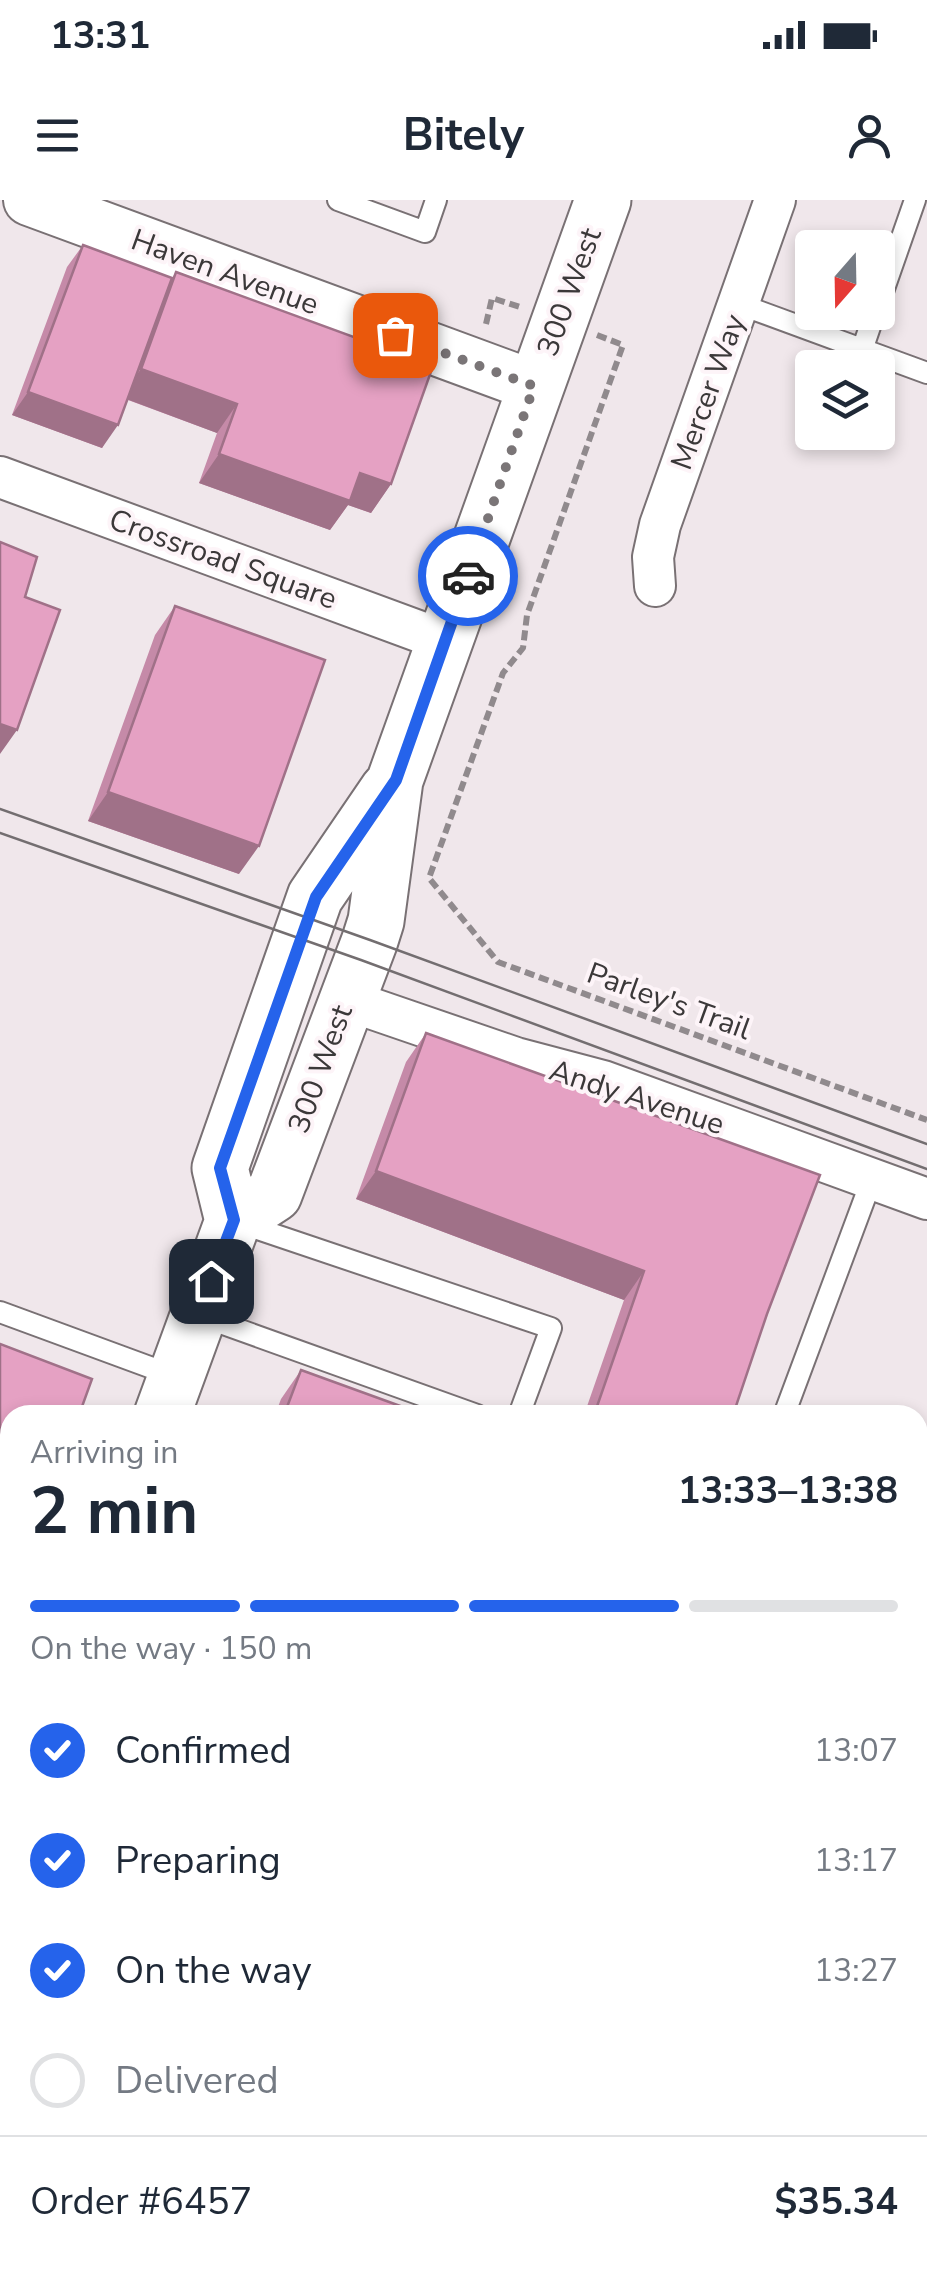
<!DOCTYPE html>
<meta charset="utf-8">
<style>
:root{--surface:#fff;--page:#f6f6f7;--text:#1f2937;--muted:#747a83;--line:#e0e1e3;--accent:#2563eb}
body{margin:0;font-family:"Nunito Sans",sans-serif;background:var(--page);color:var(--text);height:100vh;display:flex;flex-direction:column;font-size:38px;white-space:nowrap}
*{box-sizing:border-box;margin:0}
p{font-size:32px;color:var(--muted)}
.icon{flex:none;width:55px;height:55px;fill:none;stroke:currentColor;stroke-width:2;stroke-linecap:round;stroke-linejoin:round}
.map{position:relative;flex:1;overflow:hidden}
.panel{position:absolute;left:0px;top:1205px;width:928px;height:880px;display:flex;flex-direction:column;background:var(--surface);border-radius:30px 30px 0 0;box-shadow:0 5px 15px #0003}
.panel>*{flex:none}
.needle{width:65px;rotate:200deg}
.fabs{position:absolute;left:795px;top:30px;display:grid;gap:20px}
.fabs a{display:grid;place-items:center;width:100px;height:100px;border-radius:10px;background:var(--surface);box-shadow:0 5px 15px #0003;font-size:50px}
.pin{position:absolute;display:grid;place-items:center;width:85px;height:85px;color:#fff;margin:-42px;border-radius:20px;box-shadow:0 5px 15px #0006}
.courier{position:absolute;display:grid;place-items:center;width:100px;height:100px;margin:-50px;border:8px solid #2563eb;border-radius:50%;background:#fff;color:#222;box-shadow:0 2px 12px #0007}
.summary em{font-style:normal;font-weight:700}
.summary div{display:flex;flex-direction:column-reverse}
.summary{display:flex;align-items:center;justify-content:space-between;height:170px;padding:0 30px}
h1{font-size:65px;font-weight:700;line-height:75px}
.bar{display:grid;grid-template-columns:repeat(4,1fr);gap:15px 10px;align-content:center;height:120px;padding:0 30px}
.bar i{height:12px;border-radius:8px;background:var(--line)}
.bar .selected{background:var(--accent)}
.bar p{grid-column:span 4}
.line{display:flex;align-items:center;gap:25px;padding:0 30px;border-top:2px solid var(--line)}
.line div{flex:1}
ol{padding:0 30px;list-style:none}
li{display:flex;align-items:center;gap:30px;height:110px}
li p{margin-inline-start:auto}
li .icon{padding:10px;border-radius:50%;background:var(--accent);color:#fff;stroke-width:4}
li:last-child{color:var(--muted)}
li i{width:55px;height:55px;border:5px solid var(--line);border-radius:50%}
.status{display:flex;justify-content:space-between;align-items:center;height:70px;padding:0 50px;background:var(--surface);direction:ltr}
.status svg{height:28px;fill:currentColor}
header{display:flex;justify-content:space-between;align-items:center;height:130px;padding:0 30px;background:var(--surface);font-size:45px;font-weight:700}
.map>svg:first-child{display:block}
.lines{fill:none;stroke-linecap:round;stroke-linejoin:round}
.service-casing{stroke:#797174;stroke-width:24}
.minor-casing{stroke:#797174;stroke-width:44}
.tertiary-casing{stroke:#797174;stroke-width:54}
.secondary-casing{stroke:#797174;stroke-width:59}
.path{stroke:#908a8d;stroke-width:6;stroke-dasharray:10 5;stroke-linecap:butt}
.service{stroke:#fff;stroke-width:20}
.minor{stroke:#fff;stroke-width:40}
.tertiary{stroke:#fff;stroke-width:50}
.secondary{stroke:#fff;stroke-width:55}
.tram{stroke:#736e70;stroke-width:2.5}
.wall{fill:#c58aa8}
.shaded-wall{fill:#a07188}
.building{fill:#e5a1c3;stroke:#a07188;stroke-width:2.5}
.done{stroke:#7a7577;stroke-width:10;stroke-dasharray:0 18}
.route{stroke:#2563eb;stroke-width:12}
.labels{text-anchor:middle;stroke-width:8;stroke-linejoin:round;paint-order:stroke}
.street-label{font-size:30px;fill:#3b3839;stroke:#fdf4f8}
</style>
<div class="status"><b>13:31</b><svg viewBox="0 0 49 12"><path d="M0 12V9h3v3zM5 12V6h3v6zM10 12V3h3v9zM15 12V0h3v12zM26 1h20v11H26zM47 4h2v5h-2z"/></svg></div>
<header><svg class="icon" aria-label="menu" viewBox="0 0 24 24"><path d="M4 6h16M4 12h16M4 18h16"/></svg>Bitely<svg class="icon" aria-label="person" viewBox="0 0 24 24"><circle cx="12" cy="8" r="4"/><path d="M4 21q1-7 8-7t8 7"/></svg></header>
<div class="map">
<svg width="927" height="2085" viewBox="0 0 927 2085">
<rect width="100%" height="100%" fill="#f0e7eb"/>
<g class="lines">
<g class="service-casing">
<path id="service" d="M338,0l87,32 11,-32
M739,104l188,69
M878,106l37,-106
M862,150l13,-38
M243,1024l308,104 -32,87
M0,1112l174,64
M201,1116l276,99
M784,1215l88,-236
M0,1836l10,4
M0,2008l10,-26
M271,2085l4,-10
M417,2085l4,-10"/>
</g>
<g class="minor-casing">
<path id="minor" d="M0,277l445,164
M655,386l-2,-29 7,-32 115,-325
M347,800l169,58 87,23 324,118
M0,1459l10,3
M918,2044l9,-27
M903,2085l3,-10"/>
</g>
<g class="tertiary-casing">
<path id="tertiary" d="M29,0l505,186"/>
</g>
<g class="secondary-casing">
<path id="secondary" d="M233,1021l41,-27 96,-254 6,-19 19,-141 208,-580
M162,1215l71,-194 -13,-53 95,-271 73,-107
M0,1568l10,-22
M0,1757l10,-28"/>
</g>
<path class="path" d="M486,124l6,-26 28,9
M597,135l26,10 -96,270 -4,33 -20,25 -74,205 69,84 429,158"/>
<use href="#service" class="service"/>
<use href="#minor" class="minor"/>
<use href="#tertiary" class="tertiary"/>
<use href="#secondary" class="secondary"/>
<path class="tram" d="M0,609l370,131 557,204
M0,633l361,127 566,209"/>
</g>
<path class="wall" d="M83,45l89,33 4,-6 215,212 -20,29 -23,-8 -18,25 -131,-47 18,-50 -89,-33 -26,48 -90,-33 55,-148z
M175,406l64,268 -151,-53 67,-186z
M426,833l341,281 -34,101h-149l40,-115 -268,-101 50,-137z
M301,1170l124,45h-150l6,-16z
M31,2075h234l-3,10h-123l-21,-7 -2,7h-89z
M434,2075h348l-3,10h-348z"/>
<path class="shaded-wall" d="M141,169l96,35 -20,29 -96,-36z
M28,192l90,33 -16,23 -90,-33z
M219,254l141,19 31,11 -20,29 -23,-8 -18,25 -131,-47z
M0,524l17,6 -17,24z
M108,592l151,54 -20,28 -151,-53z
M376,971l268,100 -20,29 -268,-101z
M0,1366l10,3v20l-9,13z
M111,2075h101l28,10h-101z"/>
<path class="building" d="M83,45l89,33 -54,147 -90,-33z
M176,72l257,94 -42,118 -31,-11 -10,28 -131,-47 18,-50 -96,-35z
M0,342l37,15 -12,40 35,13 -43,120 -17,-6z
M175,406l150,54 -66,186 -151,-54z
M426,833l394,142 -53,139 -34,101h-139l50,-144 -268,-100z
M0,1144l92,35 -13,36h-69v154l-10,-3z
M301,1170l124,45h-141z
M918,1589l9,3v13l-9,27z
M40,2075h79l-3,10h-80z
M212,2075h53l-3,10h-22z
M444,2075h338l-3,10h-339z"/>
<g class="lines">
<path class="done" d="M395,135l139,51 -66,190"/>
<path class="route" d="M211,1081l23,-61 -14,-52 96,-271 80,-117 72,-204"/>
</g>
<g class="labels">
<g class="street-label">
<text transform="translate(225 72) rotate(20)" y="10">Haven Avenue</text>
<text transform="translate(569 92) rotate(-70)" y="10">300 West</text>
<text transform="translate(708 192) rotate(-70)" y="10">Mercer Way</text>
<text transform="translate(223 359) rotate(20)" y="10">Crossroad Square</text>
<text transform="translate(669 801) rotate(20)" y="10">Parley's Trail</text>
<text transform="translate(320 869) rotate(-70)" y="10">300 West</text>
<text transform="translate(637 897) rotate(18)" y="10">Andy Avenue</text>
</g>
</g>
</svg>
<div class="fabs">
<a><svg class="needle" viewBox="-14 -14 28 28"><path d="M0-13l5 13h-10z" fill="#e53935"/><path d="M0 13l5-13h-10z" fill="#747a83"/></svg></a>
<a><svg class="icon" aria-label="layers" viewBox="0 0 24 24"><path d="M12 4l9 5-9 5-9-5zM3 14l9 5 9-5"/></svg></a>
</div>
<div class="pin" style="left:395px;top:135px;background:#ea580c"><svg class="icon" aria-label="bag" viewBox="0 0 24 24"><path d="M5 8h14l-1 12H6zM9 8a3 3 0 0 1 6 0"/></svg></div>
<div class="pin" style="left:211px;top:1081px;background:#1f2937"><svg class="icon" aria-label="home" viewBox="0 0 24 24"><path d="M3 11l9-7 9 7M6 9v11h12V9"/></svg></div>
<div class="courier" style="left:468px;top:376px"><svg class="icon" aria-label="car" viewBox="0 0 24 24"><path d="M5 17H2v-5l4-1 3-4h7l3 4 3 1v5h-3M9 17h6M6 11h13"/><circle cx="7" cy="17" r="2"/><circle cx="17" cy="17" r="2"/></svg></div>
<section class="panel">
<div class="summary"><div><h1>2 min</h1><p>Arriving in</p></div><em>13:33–13:38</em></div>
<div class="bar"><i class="selected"></i><i class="selected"></i><i class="selected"></i><i></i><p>On the way · 150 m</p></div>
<ol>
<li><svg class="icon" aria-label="check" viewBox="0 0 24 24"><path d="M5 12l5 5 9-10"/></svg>Confirmed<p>13:07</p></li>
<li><svg class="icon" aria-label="check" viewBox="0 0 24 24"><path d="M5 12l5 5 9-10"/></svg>Preparing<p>13:17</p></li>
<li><svg class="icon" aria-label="check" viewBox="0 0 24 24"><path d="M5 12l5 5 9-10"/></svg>On the way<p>13:27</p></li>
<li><i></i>Delivered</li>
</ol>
<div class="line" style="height:130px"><div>Order #6457</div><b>$35.34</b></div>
</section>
</div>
